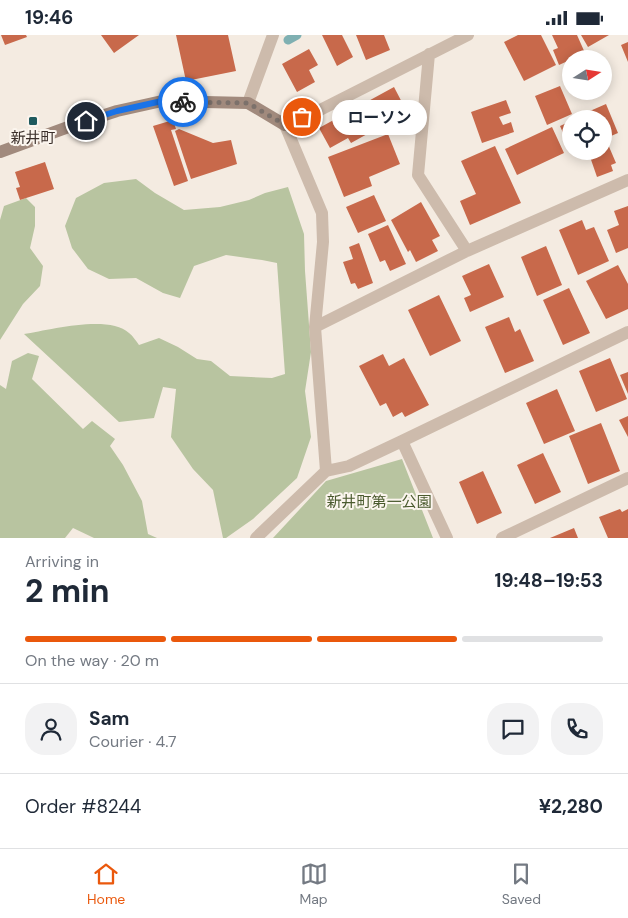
<!DOCTYPE html>
<meta charset="utf-8">
<style>
:root{--surface:#fff;--page:#f2f2f3;--text:#1f2937;--muted:#747a83;--line:#e0e1e3;--accent:#ea580c}
body{margin:0;font-family:"DM Sans","Noto Sans JP",sans-serif;background:var(--page);color:var(--text);height:100vh;display:flex;flex-direction:column;font-size:19px;white-space:nowrap}
*{box-sizing:border-box;margin:0}
p{font-size:16px;color:var(--muted)}
.icon{flex:none;width:28px;height:28px;fill:none;stroke:currentColor;stroke-width:2;stroke-linecap:round;stroke-linejoin:round}
.map{position:relative;height:503px;overflow:hidden}
.panel{display:flex;flex-direction:column;background:var(--surface);flex:1}
.panel>*{flex:none}
.needle{width:32px;rotate:78deg}
.fabs{position:absolute;left:562px;top:15px;display:grid;gap:10px}
.fabs a{display:grid;place-items:center;width:50px;height:50px;border-radius:50%;background:var(--surface);box-shadow:0 2px 12px #0003;font-size:25px}
.pin{position:absolute;display:grid;place-items:center;width:42px;height:42px;color:#fff;margin:-21px;border:2px solid #fff;border-radius:50%;box-shadow:0 1px 5px #0007}
.courier{position:absolute;display:grid;place-items:center;width:50px;height:50px;margin:-25px;border:4px solid #1a73e8;border-radius:50%;background:#fff;color:#222;box-shadow:0 1px 6px #0007}
.bubble{position:absolute;height:35px;border-radius:18px;background:var(--surface);box-shadow:0 2px 12px #0003;font-size:16px;font-weight:700;line-height:35px;text-align:center}
.head em{font-style:normal;font-weight:700}
.head div{display:flex;flex-direction:column-reverse}
.head{display:flex;align-items:center;justify-content:space-between;height:85px;padding:0 25px}
h1{font-size:32px;font-weight:700;line-height:38px}
.bar{display:grid;grid-template-columns:repeat(4,1fr);gap:8px 5px;align-content:center;height:60px;padding:0 25px}
.bar i{height:6px;border-radius:4px;background:var(--line)}
.bar .current{background:var(--accent)}
.bar p{grid-column:span 4}
.line{display:flex;align-items:center;gap:12px;padding:0 25px;border-top:1px solid var(--line)}
.line div{flex:1}
.round{display:grid;place-items:center;flex:none;width:52px;height:52px;border-radius:20px;background:var(--page)}
.status{display:flex;justify-content:space-between;align-items:center;height:35px;padding:0 25px;background:var(--surface);direction:ltr}
.status svg{height:14px;fill:currentColor}
.dock{display:flex;justify-content:space-around;align-items:center;height:70px;border-top:1px solid var(--line);background:var(--surface);font-size:14px;color:var(--muted)}
.dock a{display:grid;justify-items:center;gap:2px}
.dock .current{color:var(--accent)}
.map>svg:first-child{display:block}
.green{fill:#b8c4a0}
.lines{fill:none;stroke-linecap:round;stroke-linejoin:round}
.stream{stroke:#7fb0b2;stroke-width:9}
.building{fill:#c8694b}
.street{stroke:#cdbbac;stroke-width:12}
.secondary{stroke:#a18a7d;stroke-width:12}
.done{stroke:#7c716b;stroke-width:5;stroke-dasharray:0 9}
.route{stroke:#1a73e8;stroke-width:6}
.poi-dot{fill:#1f5a5e;stroke:#fbf5ee;stroke-width:2}
.labels{text-anchor:middle;stroke-width:4;stroke-linejoin:round;paint-order:stroke}
.poi-label{font-size:15px;fill:#3b302b;stroke:#fbf5ee}
.park-label{font-size:15px;fill:#4a5a2e;stroke:#fbf5ee}
</style>
<div class="status"><b>19:46</b><svg viewBox="0 0 49 12"><path d="M0 12V9h3v3zM5 12V6h3v6zM10 12V3h3v9zM15 12V0h3v12zM26 1h20v11H26zM47 4h2v5h-2z"/></svg></div>
<div class="map">
<svg width="628" height="503" viewBox="0 0 628 503">
<rect width="100%" height="100%" fill="#f4ebe1"/>
<path class="green" d="M136,144l19,14 29,17 36,-3 29,-7 16,-7 23,-6 16,47 1,37 6,81 -6,39 6,46 -14,41 -44,41 -27,19h-3l-10,-48 -20,-21 -22,-32 5,-48 -13,-2 -9,31 -35,4 -95,-88c25,-4 85,-20 105,-1 4,3 7,8 10,12l20,-7 19,9 19,12 14,2 19,15 42,2 13,-4 -8,-111 -15,-3 -36,-5 -32,11 -14,32 -17,-5 -27,-15 -27,1 -21,-10 -16,-21 -7,-22 11,-28 28,-15z
M26,163l9,9v19l-5,22 13,18 -3,20 -17,18 -23,36v-120l4,-14z
M28,318l11,3 -7,23 51,50 9,-8 23,18 -5,7 13,19 19,36 6,33 9,4h-63l-21,-10 -8,10h-65v-153l6,4 6,-28z
M402,424l31,79h-160l53,-57z"/>
<g class="lines">
<path class="stream" d="M288,5l9,-5"/>
</g>
<path class="building" d="M1,0h25l1,2 -22,8z
M101,0h38l-25,18z
M176,0h52l8,36 -50,10z
M322,0h20l11,22 -16,9z
M356,0h28l6,15 -24,10z
M518,0h23l15,30 -32,16 -20,-39z
M552,0h25l8,18 -26,12 -6,-15 5,-2z
M581,0h28l-21,12z
M628,7v20l-7,-17z
M309,14l9,16 -9,5 6,12 -18,10 -15,-28z
M560,51l12,28 -25,11 -12,-29z
M394,52l13,25 -56,31 -3,-5 -18,10 -11,-20z
M506,65l5,13 -12,4 4,8 8,-3 3,10 -32,11 -11,-31z
M606,69l12,29 -14,6v-20h-18l-3,-5z
M173,85l3,9 -5,1 17,51 -14,5 -21,-60z
M571,86v30l-11,-25z
M552,92l12,26 -47,22 -12,-26z
M179,94l34,14 18,-3 6,24 -46,15 -16,-48z
M388,99l12,30 -31,13 3,9 -28,11 -16,-40z
M607,107l9,21 -5,2 2,6 -16,6 -9,-26h16v-8z
M495,111l26,57 -51,22 -10,-24 16,-7 -15,-33z
M45,127l9,27 -34,11 -4,-12 4,-1 -5,-15z
M374,160l12,26 -28,12 -12,-26z
M421,167l19,34 -8,4 6,11 -22,11 -6,-12 -2,2 -17,-32z
M628,171v42l-12,5 -9,-23 12,-5 -5,-14z
M582,185l4,10 8,-3 15,34 -31,14 -19,-45z
M388,190l18,39 -16,7 -5,-11 -5,2 -12,-28z
M359,208l14,40 -15,6 -3,-6 -4,1 -8,-22 10,-3 -4,-12z
M546,211l16,39 -25,11 -16,-39z
M489,229l15,33 -34,15 -6,-14 7,-3 -9,-19z
M618,230l10,19v25l-22,10 -20,-38z
M569,253l21,45 -27,12 -20,-45z
M439,260l22,46 -31,15 -22,-46z
M509,282l6,15 5,-3 14,32 -29,12 -20,-46z
M383,319l6,12 15,-8 25,47 -24,12 -3,-5 -9,5 -7,-14 -6,3 -21,-40z
M610,323l17,41 -31,13 -17,-41z
M628,337v22l-8,-19z
M557,354l18,42 -31,13 -18,-41z
M628,381v21l-9,-17z
M601,388l19,48 -32,13 -19,-48z
M543,418l18,39 -26,12 -18,-39z
M483,436l19,42 -25,11 -18,-42z
M620,474l2,3 6,-3v29h-20l-9,-21z
M574,493l4,10h-28z"/>
<g class="lines">
<path class="street" d="M429,19l-11,121 49,76
M248,68l25,-68
M315,292l152,-76 161,-71
M402,406l226,-109
M326,436l23,-5 53,-25 45,97
M256,503l70,-67 -11,-144 8,-85 -1,-29 -37,-88 35,-15 148,-75
M502,503l126,-60"/>
<path class="secondary" d="M0,117l71,-26 46,-15 45,-10 86,2 37,22"/>
</g>
<g class="lines">
<path class="done" d="M183,67l65,1 37,22 17,-8"/>
<path class="route" d="M86,86l31,-10 45,-10 21,1"/>
</g>
<rect class="poi-dot" x="28" y="81" width="10" height="10" rx="2.5"/>
<g class="labels">
<g class="poi-label">
<text x="33" y="108">新井町</text>
</g>
<g class="park-label">
<text x="379" y="472">新井町第一公園</text>
</g>
</g>
</svg>
<div class="fabs">
<a><svg class="needle" viewBox="-14 -14 28 28"><path d="M0-13l5 13h-10z" fill="#e53935"/><path d="M0 13l5-13h-10z" fill="#747a83"/></svg></a>
<a><svg class="icon" aria-label="locate" viewBox="0 0 24 24"><circle cx="12" cy="12" r="6"/><path d="M12 2v4M12 18v4M2 12h4M18 12h4"/></svg></a>
</div>
<div class="pin" style="left:302px;top:82px;background:#ea580c"><svg class="icon" aria-label="bag" viewBox="0 0 24 24"><path d="M5 8h14l-1 12H6zM9 8a3 3 0 0 1 6 0"/></svg></div>
<div class="pin" style="left:86px;top:86px;background:#1f2937"><svg class="icon" aria-label="home" viewBox="0 0 24 24"><path d="M3 11l9-7 9 7M6 9v11h12V9"/></svg></div>
<div class="courier" style="left:183px;top:67px"><svg class="icon" aria-label="bike" viewBox="0 0 24 24"><circle cx="6" cy="16" r="4"/><circle cx="18" cy="16" r="4"/><path d="M6 16l4-8h5l3 8M10 8l3 8H6M13 5h3"/></svg></div>
<div class="bubble" style="left:332px;top:65px;width:95px">ローソン</div>
</div>
<section class="panel">
<div class="head"><div><h1>2 min</h1><p>Arriving in</p></div><em>19:48–19:53</em></div>
<div class="bar"><i class="current"></i><i class="current"></i><i class="current"></i><i></i><p>On the way · 20 m</p></div>
<div class="line" style="height:90px"><a class="round"><svg class="icon" aria-label="person" viewBox="0 0 24 24"><circle cx="12" cy="8" r="4"/><path d="M4 21q1-7 8-7t8 7"/></svg></a><div><b>Sam</b><p>Courier · 4.7</p></div><a class="round"><svg class="icon" aria-label="chat" viewBox="0 0 24 24"><path d="M4 5h16v11H9l-5 4z"/></svg></a><a class="round"><svg class="icon" aria-label="phone" viewBox="0 0 24 24"><path d="M5 4h4l2 5-3 2q2 4 5 5l2-3 5 2v4C11 20 4 13 5 4z"/></svg></a></div>
<div class="line" style="height:65px"><div>Order #8244</div><b>¥2,280</b></div>
</section>
<nav class="dock">
<a class="current"><svg class="icon" aria-label="home" viewBox="0 0 24 24"><path d="M3 11l9-7 9 7M6 9v11h12V9"/></svg>Home</a>
<a><svg class="icon" aria-label="map" viewBox="0 0 24 24"><path d="M3 6l6-2 6 2 6-2v14l-6 2-6-2-6 2zM9 4v14M15 6v14"/></svg>Map</a>
<a><svg class="icon" aria-label="saved" viewBox="0 0 24 24"><path d="M7 4h10v16l-5-4-5 4z"/></svg>Saved</a>
</nav>
